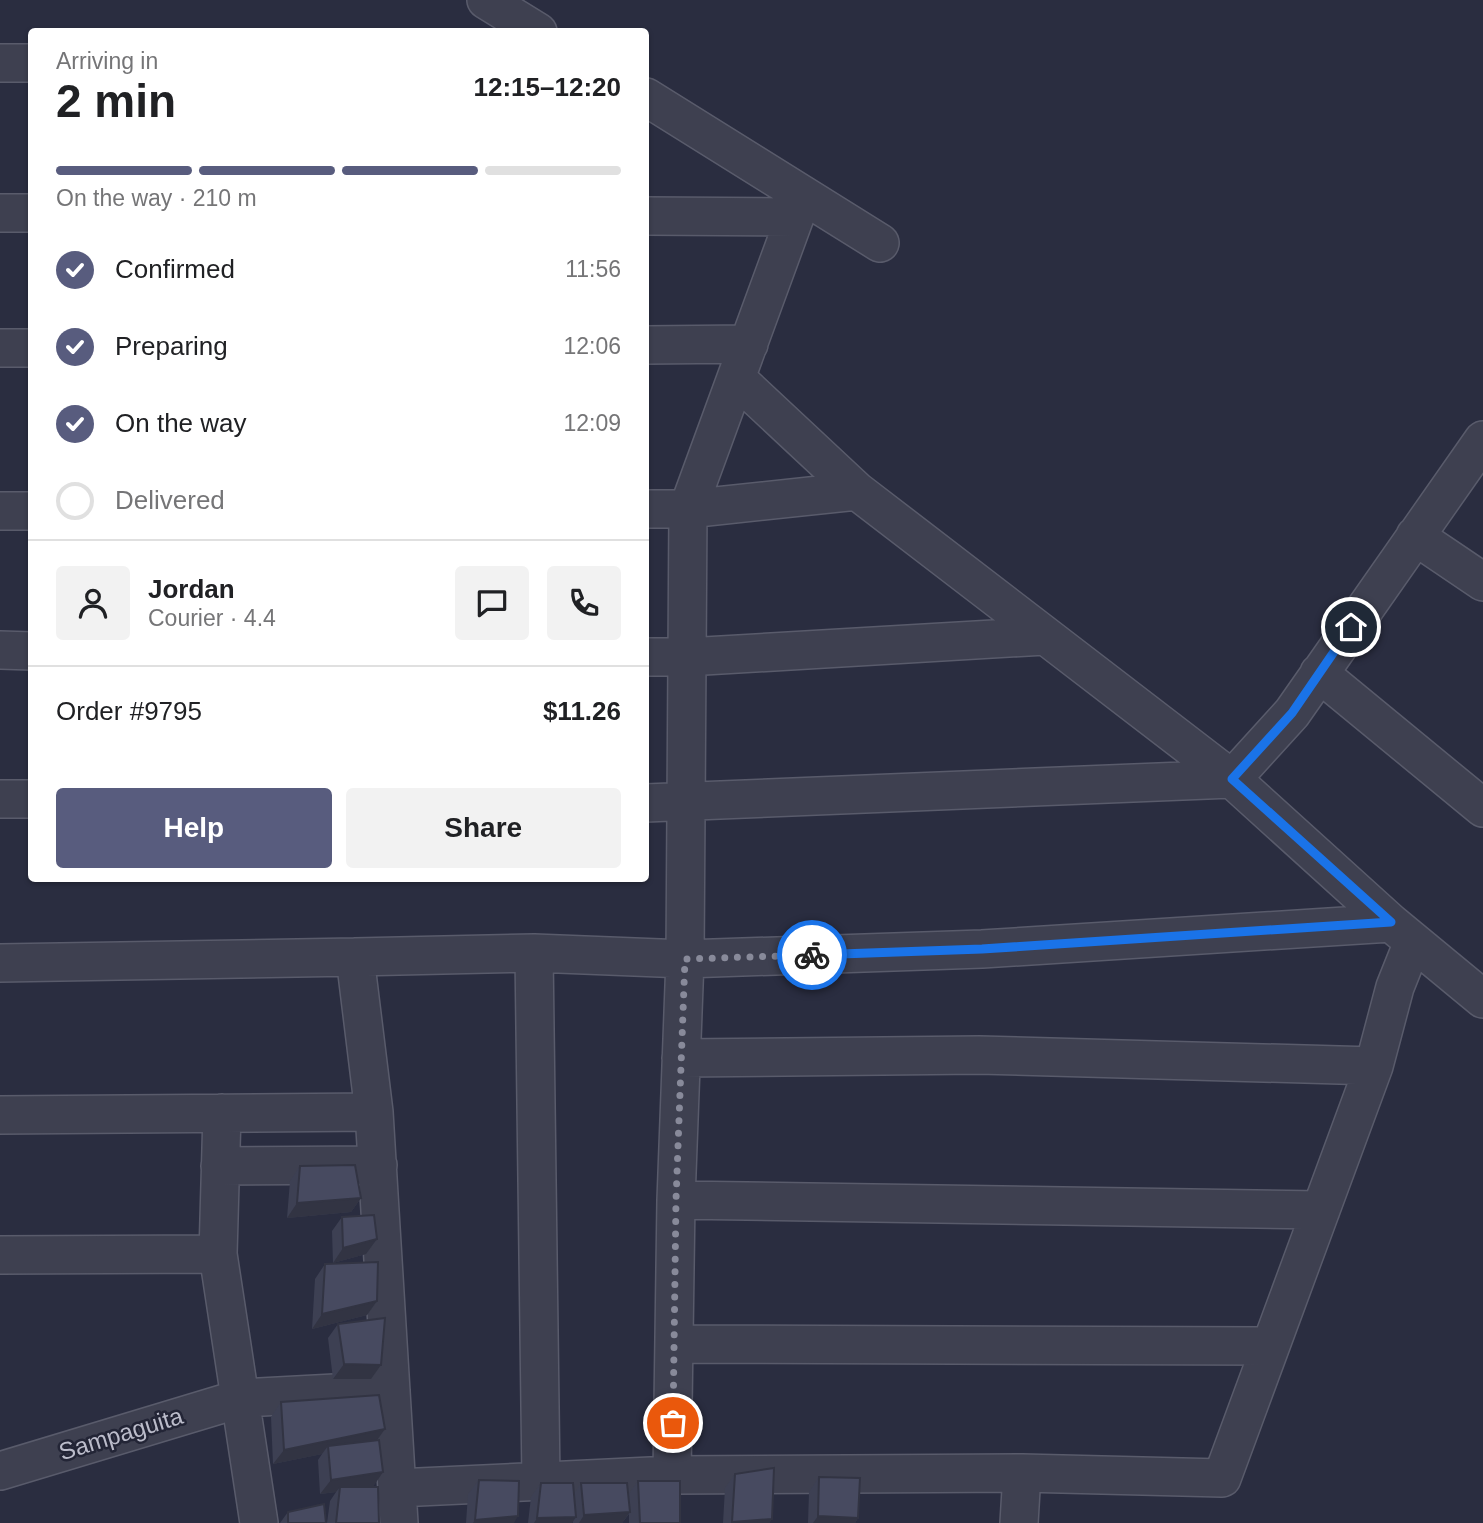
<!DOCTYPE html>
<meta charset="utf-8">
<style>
:root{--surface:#fff;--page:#f2f2f2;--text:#202124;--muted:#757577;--line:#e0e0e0;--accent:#585c7e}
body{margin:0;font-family:Arial,sans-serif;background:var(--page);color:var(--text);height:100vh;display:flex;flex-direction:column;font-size:26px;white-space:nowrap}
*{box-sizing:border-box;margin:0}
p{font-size:23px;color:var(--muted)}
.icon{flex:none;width:38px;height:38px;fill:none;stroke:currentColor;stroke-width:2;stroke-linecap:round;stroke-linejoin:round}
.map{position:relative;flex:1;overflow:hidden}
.details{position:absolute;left:28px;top:28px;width:621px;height:854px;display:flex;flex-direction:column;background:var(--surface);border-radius:7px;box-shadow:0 2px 5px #0004}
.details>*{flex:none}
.pin{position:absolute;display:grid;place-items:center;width:60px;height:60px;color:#fff;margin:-30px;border:4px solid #fff;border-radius:50%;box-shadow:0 2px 7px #0007}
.courier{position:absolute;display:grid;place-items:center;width:70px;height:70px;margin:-35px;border:5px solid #1a73e8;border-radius:50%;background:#fff;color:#222;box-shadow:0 2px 9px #0007}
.overview em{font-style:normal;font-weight:700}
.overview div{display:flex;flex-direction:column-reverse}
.overview{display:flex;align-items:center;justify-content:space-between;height:119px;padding:0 28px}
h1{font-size:46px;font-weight:700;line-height:52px}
.bar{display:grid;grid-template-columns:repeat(4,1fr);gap:10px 7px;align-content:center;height:84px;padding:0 28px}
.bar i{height:9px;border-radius:5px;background:var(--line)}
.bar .selected{background:var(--accent)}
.bar p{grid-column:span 4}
.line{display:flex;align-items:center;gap:18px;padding:0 28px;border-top:2px solid var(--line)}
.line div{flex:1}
.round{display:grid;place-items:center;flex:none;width:74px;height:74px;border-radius:7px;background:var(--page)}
ol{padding:0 28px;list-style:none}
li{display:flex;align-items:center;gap:21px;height:77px}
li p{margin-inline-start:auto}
li .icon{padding:7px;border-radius:50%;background:var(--accent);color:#fff;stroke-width:4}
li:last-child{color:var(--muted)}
li i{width:38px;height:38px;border:4px solid var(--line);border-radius:50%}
.button{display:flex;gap:14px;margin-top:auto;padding:14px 28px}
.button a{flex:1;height:80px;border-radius:7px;background:var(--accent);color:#fff;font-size:28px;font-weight:700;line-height:80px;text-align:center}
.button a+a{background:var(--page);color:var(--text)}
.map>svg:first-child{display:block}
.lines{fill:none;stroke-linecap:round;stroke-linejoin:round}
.street-casing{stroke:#595b6b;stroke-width:40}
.street{stroke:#3e4050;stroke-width:37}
.wall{fill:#3d4053}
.shaded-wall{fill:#323443}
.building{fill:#474a60;stroke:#323443;stroke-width:2}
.done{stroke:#888a9a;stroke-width:7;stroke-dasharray:0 12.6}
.route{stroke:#1a73e8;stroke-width:9}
.labels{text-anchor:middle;stroke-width:5;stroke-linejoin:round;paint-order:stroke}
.street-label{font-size:24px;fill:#bbbcca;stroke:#232536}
</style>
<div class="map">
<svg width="1483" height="1523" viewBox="0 0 1483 1523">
<rect width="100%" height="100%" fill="#2a2d40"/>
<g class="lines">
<g class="street-casing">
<path id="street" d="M486,0l52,32
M0,63h32
M646,97l234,146
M0,213h32
M646,216l149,1
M646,345l103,-1
M0,348h32
M736,378l121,113
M646,509h42l169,-18 375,288 159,144 92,76
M0,511h32
M1415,536l68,46
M0,650l32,1
M646,657h41l358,-21
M1319,673l164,135
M0,799h32
M646,803l586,-24 60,-66 191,-273
M534,953l7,528
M355,957l179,-4 151,6 297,-10 409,-26
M0,963l355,-6 19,155 25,411
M681,1058l298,-3 395,11
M0,1115l374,-3
M220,1166l158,-1
M676,1200l645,10
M218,1254l41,269
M0,1255l218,-1 4,-141
M674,1344l596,2
M0,1471l242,-73 149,-8
M672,1475l4,-275 9,-241 3,-450 115,-314
M397,1488l275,-13 350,-2
M1019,1523l3,-50 200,5 152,-412 21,-79 18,-45"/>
</g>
<use href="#street" class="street"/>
</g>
<path class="wall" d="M300,1166l61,32 -10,14 -64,6 3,-37z
M342,1217l35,22 -11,15 -33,9 -1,-32z
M325,1264l52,37 -10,14 -55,14 3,-50z
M338,1324l33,55h-38l-5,-41z
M281,1402l96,38 -4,47 6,36h-52l3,-22 6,-9 -16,2 -2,-34 4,-6 -49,10 -2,-47z
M735,1474l37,45 -3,4h-46l2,-35z
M819,1477l39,41 -3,5h-47l1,-31z
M479,1480l35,43h-48l2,-29z
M638,1481l42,42h-51v-9l-7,9h3h-52v-2l-1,2h-44l3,-26 10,-14 33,11 7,-11 47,12z
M288,1512l38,11h-46z"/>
<path class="shaded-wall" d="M361,1198l-10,14 -64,6 10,-15z
M377,1239l-11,15 -33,9 10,-15z
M377,1301l-10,14 -55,14 10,-15z
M344,1364l37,1 -10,14h-38z
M385,1429l-10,14 -47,3 -6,8 -49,10 11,-14z
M383,1472l-10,15h-33l-4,5 -16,2 11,-14z
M630,1512l-8,11h-43l5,-8z
M518,1516l-4,7h-41l2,-3z
M818,1516l40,2 -3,5h-42z
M576,1517l-4,6h-38l3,-5z
M772,1519l-3,4h-37v-1z"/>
<path class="building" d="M355,1165l6,33 -64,5 3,-37z
M374,1215l3,24 -34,9 -1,-31z
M378,1262l-1,39 -55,13 3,-50z
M385,1318l-4,47 -37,-1 -6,-40z
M379,1395l6,34 -101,21 -3,-48z
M379,1440l4,32 -52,8 -3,-34z
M774,1468l-2,51 -40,3 3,-48z
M819,1477l41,1 -2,40 -40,-2z
M479,1480l40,1 -1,35 -43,4z
M638,1481h42v42h-40z
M541,1483h32l3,34 -39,1z
M581,1483h46l3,29 -46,3z
M340,1487h38l1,36h-43z
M324,1504l2,19h-38v-11z"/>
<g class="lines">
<path class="done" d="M673,1423l3,-223 9,-241 127,-4"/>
<path class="route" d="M812,955l170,-6 409,-27 -159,-143 60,-66 59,-86"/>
</g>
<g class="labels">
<g class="street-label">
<text transform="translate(121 1434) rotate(-17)" y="8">Sampaguita</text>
</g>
</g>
</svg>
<div class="pin" style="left:673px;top:1423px;background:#ea580c"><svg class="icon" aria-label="bag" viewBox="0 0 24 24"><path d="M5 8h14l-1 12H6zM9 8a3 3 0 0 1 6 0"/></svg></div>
<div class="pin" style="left:1351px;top:627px;background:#1f2937"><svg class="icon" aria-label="home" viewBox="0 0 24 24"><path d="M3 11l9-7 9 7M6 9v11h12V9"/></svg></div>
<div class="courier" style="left:812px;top:955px"><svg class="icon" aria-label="bike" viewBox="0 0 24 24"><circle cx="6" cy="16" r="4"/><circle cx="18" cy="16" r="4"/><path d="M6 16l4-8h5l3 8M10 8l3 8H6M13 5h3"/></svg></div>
<section class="details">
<div class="overview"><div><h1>2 min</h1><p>Arriving in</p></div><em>12:15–12:20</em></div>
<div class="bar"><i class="selected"></i><i class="selected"></i><i class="selected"></i><i></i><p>On the way · 210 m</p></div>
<ol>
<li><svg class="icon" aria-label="check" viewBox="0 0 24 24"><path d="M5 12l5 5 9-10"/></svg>Confirmed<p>11:56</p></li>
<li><svg class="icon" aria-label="check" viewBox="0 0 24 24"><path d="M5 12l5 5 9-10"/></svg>Preparing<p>12:06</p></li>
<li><svg class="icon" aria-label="check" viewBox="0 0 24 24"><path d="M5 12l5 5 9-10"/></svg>On the way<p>12:09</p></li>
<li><i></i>Delivered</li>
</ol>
<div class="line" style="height:126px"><a class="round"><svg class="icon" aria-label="person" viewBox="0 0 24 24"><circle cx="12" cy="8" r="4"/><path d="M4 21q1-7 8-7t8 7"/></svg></a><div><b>Jordan</b><p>Courier · 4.4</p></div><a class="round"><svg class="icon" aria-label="chat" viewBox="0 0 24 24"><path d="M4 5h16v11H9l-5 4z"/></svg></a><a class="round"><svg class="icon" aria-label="phone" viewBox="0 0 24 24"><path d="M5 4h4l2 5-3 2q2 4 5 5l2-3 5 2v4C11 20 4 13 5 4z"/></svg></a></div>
<div class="line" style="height:91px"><div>Order #9795</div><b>$11.26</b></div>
<div class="button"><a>Help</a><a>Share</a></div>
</section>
</div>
